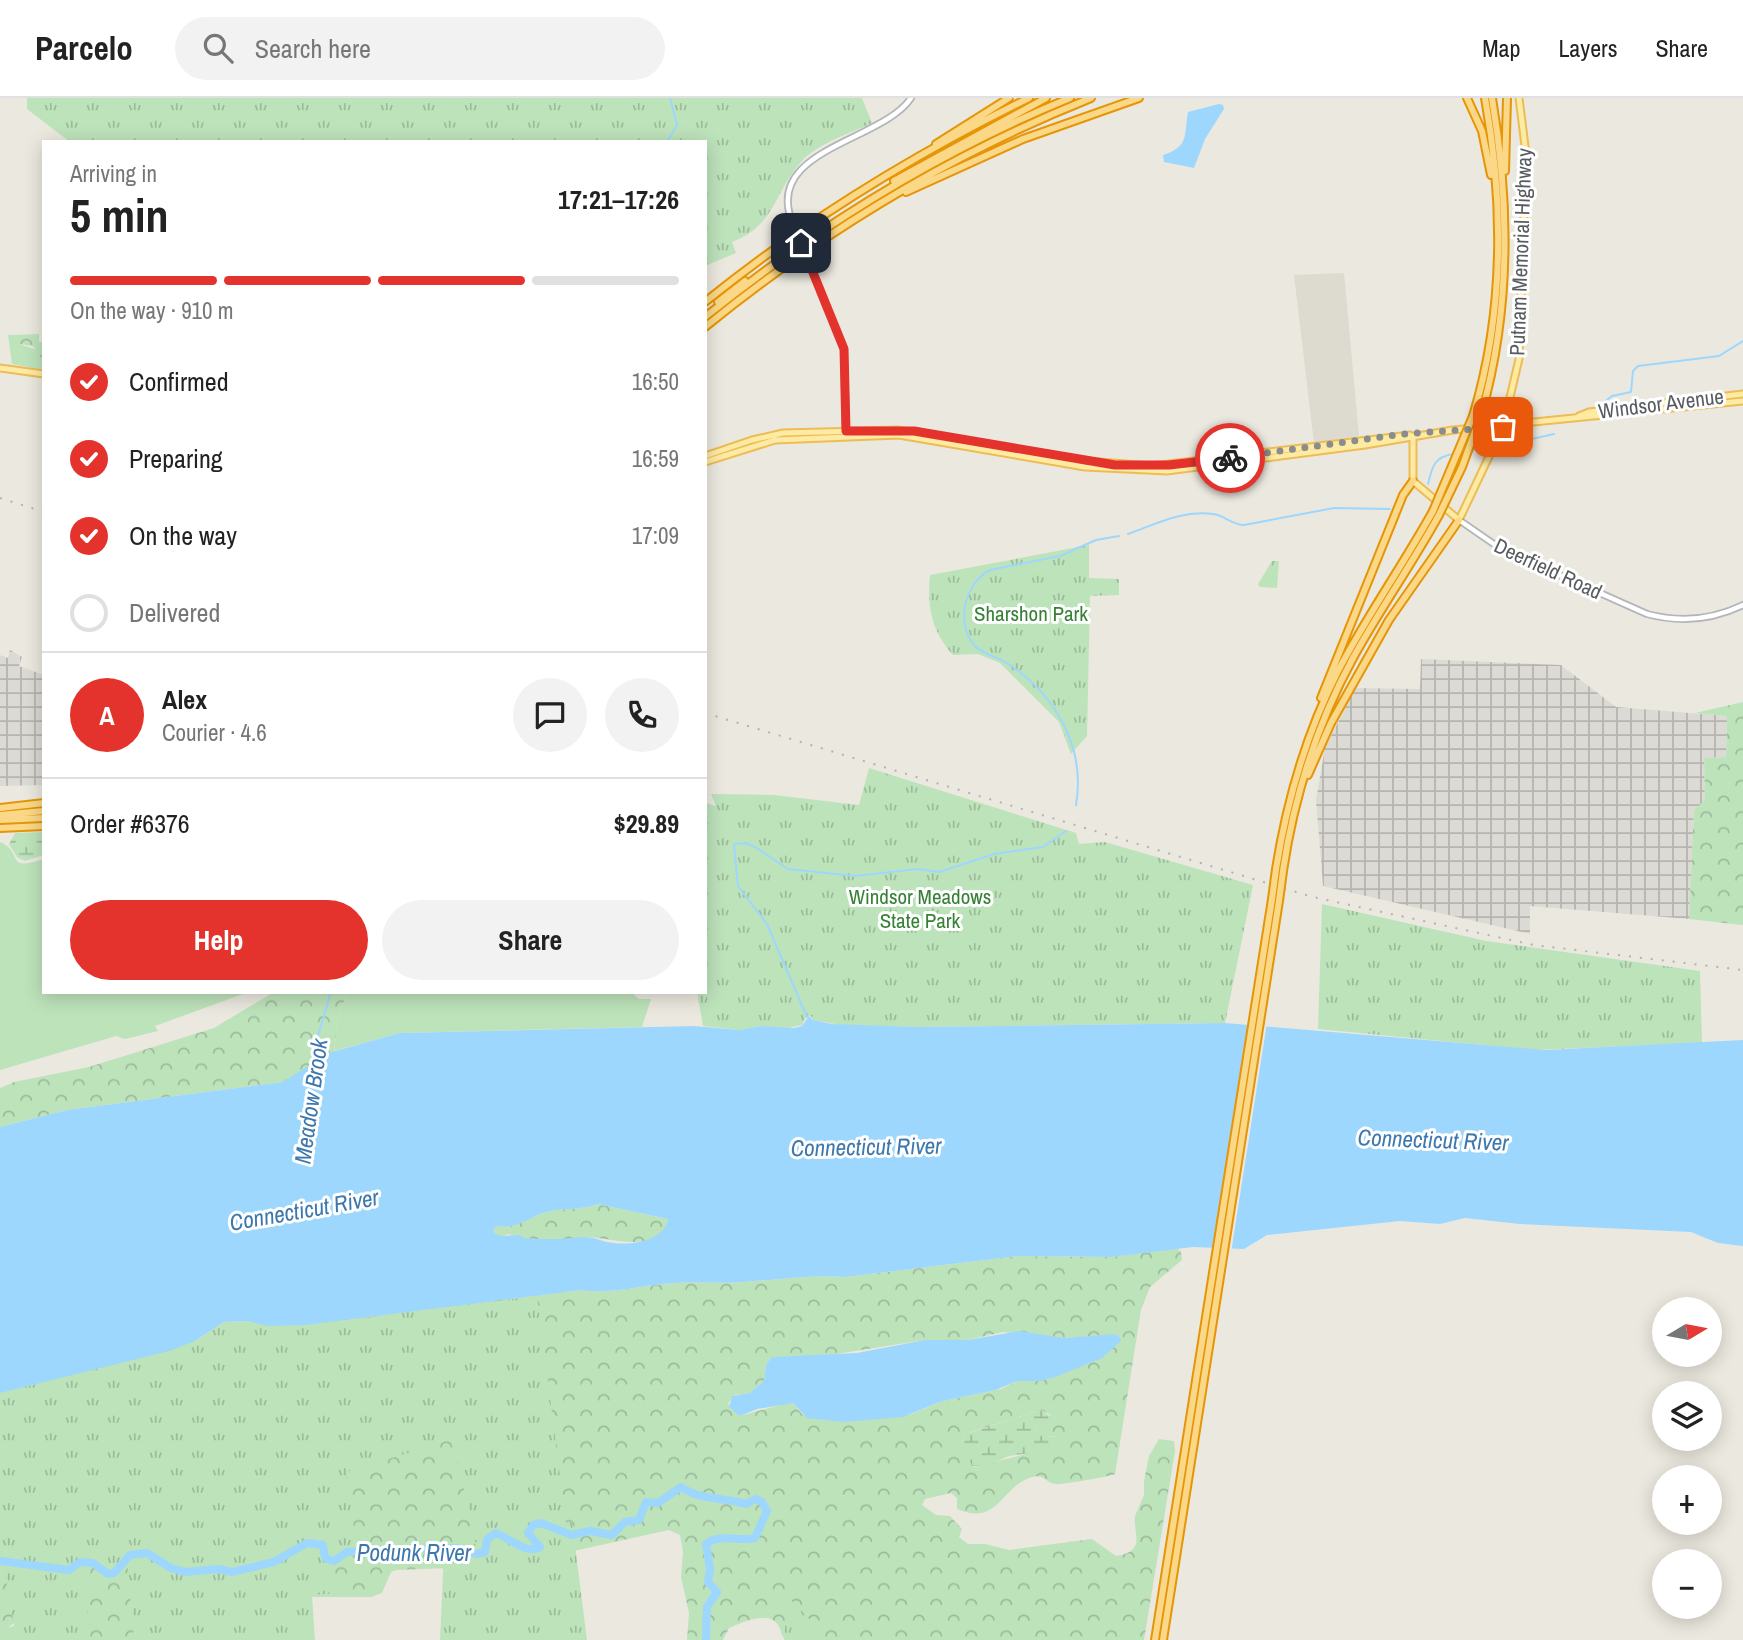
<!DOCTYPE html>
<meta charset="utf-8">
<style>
:root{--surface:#fff;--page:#f2f2f2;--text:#222;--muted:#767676;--line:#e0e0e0;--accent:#e4332c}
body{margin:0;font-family:"Archivo Narrow",sans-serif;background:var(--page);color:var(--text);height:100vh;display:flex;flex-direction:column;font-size:26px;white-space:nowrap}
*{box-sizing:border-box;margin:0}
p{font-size:23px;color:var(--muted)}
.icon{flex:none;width:38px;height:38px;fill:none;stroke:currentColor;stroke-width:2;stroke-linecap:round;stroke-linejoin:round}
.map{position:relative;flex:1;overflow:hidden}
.drawer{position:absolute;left:42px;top:42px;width:665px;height:854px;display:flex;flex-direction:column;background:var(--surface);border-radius:0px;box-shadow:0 4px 18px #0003}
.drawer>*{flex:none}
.needle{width:46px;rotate:80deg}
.controls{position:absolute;left:1652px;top:1199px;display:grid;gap:14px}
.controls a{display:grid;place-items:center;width:70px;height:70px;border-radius:50%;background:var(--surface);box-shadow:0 4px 18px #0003;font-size:35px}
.pin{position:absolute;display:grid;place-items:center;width:60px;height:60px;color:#fff;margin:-30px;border-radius:14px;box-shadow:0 4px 10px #0006}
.courier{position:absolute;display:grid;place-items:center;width:70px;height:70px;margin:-35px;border:5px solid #e4332c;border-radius:50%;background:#fff;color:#222;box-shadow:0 2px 9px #0007}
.headline em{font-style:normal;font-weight:700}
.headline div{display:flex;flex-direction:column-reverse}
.headline{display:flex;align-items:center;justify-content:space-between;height:119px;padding:0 28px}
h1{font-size:46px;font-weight:700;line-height:52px}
.bar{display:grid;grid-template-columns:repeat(4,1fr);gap:10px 7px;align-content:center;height:84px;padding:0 28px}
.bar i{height:9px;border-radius:5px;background:var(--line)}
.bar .selected{background:var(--accent)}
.bar p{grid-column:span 4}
.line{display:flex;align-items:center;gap:18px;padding:0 28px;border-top:2px solid var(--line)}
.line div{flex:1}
.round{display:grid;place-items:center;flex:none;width:74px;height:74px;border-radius:37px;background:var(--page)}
ol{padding:0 28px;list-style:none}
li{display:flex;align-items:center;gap:21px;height:77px}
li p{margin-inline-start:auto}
li .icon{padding:7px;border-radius:50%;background:var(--accent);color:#fff;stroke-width:4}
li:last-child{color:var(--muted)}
li i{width:38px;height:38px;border:4px solid var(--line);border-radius:50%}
.action{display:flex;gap:14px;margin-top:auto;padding:14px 28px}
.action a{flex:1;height:80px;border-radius:42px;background:var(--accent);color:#fff;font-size:28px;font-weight:700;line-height:80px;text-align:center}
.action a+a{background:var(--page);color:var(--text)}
header{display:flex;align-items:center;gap:42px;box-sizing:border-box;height:98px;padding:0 35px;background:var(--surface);border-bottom:2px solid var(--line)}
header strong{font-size:33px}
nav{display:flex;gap:38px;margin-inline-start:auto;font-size:24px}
.search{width:490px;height:63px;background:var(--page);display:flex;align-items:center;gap:18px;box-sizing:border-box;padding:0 24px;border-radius:38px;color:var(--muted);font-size:26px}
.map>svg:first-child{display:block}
.industrial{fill:url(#industrial-grid)}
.education{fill:#dddad0}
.grass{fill:#bde3bb}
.forest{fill:url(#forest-crowns);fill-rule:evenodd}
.wetland{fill:url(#wetland-marsh)}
.park{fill:url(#park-tufts)}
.water{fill:#9ed7fd;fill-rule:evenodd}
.pier{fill:#ebe8df}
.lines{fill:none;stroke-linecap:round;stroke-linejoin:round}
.stream{stroke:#9ed7fd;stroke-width:2}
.river{stroke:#9ed7fd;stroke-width:8}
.minor-casing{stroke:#b2b6ba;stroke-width:8}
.major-casing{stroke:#edbc56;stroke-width:9}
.highway-casing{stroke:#e59506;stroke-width:10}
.minor{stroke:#fff;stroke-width:4.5}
.major{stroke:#fdeaa3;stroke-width:5}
.highway{stroke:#fad887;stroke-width:6}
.rail{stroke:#b1b2b2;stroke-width:2;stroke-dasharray:2 9;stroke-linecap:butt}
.minor-bridge-casing{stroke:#b2b6ba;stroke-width:8;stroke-linecap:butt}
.highway-bridge-casing{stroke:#e59506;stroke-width:10;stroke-linecap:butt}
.minor-bridge{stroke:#fff;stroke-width:4.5}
.highway-bridge{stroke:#fad887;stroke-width:6}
.done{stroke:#8b8d8c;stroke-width:7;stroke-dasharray:0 12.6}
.route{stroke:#e4332c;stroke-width:9}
.labels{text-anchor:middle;stroke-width:6;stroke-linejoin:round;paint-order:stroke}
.street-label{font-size:21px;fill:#585c60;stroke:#fff}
.park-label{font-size:21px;fill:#368136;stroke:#fff}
.water-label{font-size:23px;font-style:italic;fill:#3d78ad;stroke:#fff}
</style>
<header>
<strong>Parcelo</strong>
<div class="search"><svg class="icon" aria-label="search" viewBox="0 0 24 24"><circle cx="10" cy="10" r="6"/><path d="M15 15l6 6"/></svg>Search here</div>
<nav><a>Map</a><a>Layers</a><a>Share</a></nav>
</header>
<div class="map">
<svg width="1743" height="1542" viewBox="0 0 1743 1542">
<defs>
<pattern id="industrial-grid" width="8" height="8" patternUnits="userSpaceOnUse" patternTransform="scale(1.75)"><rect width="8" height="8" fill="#dcdad4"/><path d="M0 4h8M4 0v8" fill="none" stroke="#b5b4af"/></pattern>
<pattern id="forest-crowns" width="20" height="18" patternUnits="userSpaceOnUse" patternTransform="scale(1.75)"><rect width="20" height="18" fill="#bde3bb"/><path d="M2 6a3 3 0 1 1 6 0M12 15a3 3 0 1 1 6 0" fill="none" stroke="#9cbb9b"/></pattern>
<pattern id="wetland-marsh" width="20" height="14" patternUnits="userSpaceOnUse" patternTransform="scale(1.75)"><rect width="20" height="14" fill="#bde3bb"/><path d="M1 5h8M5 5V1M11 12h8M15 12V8" fill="none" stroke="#9cbb9b"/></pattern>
<pattern id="park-tufts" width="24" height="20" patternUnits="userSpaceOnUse" patternTransform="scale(1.75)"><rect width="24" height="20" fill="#bde3bb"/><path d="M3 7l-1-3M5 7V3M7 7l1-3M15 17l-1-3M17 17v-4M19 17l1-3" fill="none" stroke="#9cbb9b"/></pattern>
</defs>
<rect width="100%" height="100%" fill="#ebe8df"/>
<path class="industrial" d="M10,552l12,7 -3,9 25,9v110l-44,1v-131l8,3z
M1421,561l140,6 55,42 111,9 -1,41 -22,1 1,43 -11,9 -5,109 -159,-13v28l-207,-48 -7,-86 9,-52 30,-60 65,1z"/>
<path class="education" d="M1344,175l15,163 -45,7 -20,-168z"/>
<path class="grass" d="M8,237h4v14l7,-5 18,6 7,12v8l-32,-6z
M0,744c25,11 3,30 44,17v133l199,2 -88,32 3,5 -33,8 -9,-3 -116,34z
M347,894h284l8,7h12l-9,28 -242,6 -66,18 4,-32z"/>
<path class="forest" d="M39,236v8h5v20l-11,-16 -14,-2 -8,6 1,-15z
M1743,604v223l-54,-6 5,-109 11,-10 -1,-42 22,-1 1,-41 -32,-3z
M274,894h73l-9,27 -4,32 -51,31 -216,28 -67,17v-39l14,-6 75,-15 125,-39z
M598,1106l70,15c-6,36 -57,19 -80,18 -7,0 -14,3 -21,4 -13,1 -30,-1 -43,-3l-15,-4 -10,3 -6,-5 3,-6c17,4 31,-7 47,-13 18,-6 37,-2 55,-9z
M1177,1150l4,4 1,8 -32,27 -9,23 -26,164c-4,2 -53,11 -59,10 -12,-1 -12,-13 -29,-5 -25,10 -31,47 -70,30v-11l-6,-5 -26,6 -3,6 14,10 14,1 12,13 -3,8 9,7h17l24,6 83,-11 24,17c31,-5 17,-21 19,-40l9,-21v-14l5,-25 10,-17 15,2 1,10 -31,189h-358c-6,-5 -4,-9 -8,-15 -9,-15 -38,-2 -49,3l-6,12h-36l2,-27 -8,-36 2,-25 -3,-17 -11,-5 -100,22 -120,16 -53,2 -5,2 -9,21 -11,4h-91l-76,43h-140l-49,-18 -11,9 -4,9v-247l179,-47 75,-24 327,-32c30,5 62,-5 93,-7 23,-2 47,1 70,-1 33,-2 67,-8 101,-5l173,-21 93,1zM1003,1234l61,6 44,-3 -2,19 -48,22 -41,5 -16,8 -59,12 -33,14 -65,7 -42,-8 -9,-11h-6l-47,13 -12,-12 6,-9 15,-2 15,-12 2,-16 159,-25h43zM1041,1312l10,5 -14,9 -2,9 8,4 15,-1 3,9 -86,22 -4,-4 -8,-23 7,-8z"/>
<path class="wetland" d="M44,734v23l-19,6 -8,-4 -8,-13 6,-11z
M1041,1312l10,7 -14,7 -2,8 8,5 18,-1v9l-16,6 -36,5 -22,10h-15l-9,-21 2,-11z"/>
<path class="park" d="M27,0h835l10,25c-23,11 -54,20 -71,39 -27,30 -25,63 -69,80l4,11 -31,13v-124h-635l-43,-33z
M1089,447v33l30,1v16l-29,1 -3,140 -16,18 -12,-32 -59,-59 -22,-9 -25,1c-22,-25 -26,-48 -23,-80z
M1272,463h7l-2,27 -17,-1 -2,-3z
M869,670l207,65 3,11 26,-2 148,43 -28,138 -307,4 -77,-2 -28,-5 -2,-4 -5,1 -4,8 -14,3 -27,-2 -21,4 -37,-4 -6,-34h8v-189l11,3 -5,-12 63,1 85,10z
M1322,806l164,37 214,30 2,72 -169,7 -215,-21z
M537,1198l29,227 6,-1 15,118h-147l4,-89 32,-7 -23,-105 -107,33 11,77 -24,4 3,40 -24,2 3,45h-181l-7,-82 -16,14 -28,-7 7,75h-90v-14l2,3 12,-3 -11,-64h-3v-169l169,-42 26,-10 29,-19 23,-1 21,5 37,-1z
M788,1499l30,31 4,12h-38z"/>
<path class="water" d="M1219,6l4,1 1,4 -19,30 -11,29 -30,-6 -1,-7c27,-8 21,-22 25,-43z
M809,918l4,4 19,4 86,3 307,-4 320,27 198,-10v206l-25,-3 -27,-11 -171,-8 -55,-6 -25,6 -40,-3 -133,14 -23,14 -51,-2 -82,10 -93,-1 -173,21c-34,-3 -68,3 -102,5 -23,2 -46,-1 -69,1 -32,2 -64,12 -93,7l-276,35 -37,1 -21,-5 -23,1 -29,19 -26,10 -169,42v-266l67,-17 216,-28 45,-29 72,-20 294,-7 46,4 21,-4 33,2 8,-2zM598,1106l70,15c-4,24 -41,27 -61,23 -8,-2 -14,-5 -22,-5 -22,2 -39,3 -61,1l-5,-3 -20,1 -6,-4 3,-6c18,4 31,-7 47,-13 18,-6 37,-2 55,-9z
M1019,1233l45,7 50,-4 5,2 2,5 -19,17 -44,18 -17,5h-24l-21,9 -54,11 -39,16 -59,5 -37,-4 -14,-15 -36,6 -17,7 -11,-9 3,-11 17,-3 15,-12 2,-16 6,-8 85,-4 68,-13h43z"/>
<path class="pier" d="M1249,924l18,1 -36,230h-18z"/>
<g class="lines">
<path class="stream" d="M667,44l10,-17 -7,-27
M1603,305l9,-7 19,-4 2,-21 5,-5 81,-10 24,-15
M1509,346l45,-10
M1472,352l10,-2
M1428,386c4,-17 6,-27 25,-30
M1128,436c28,-10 54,-24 85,-20 11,1 19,11 31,11l90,-17 56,1
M1076,707c10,-58 -21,-111 -69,-142 -11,-7 -24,-8 -33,-18 -19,-23 -9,-62 16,-75l70,-14 36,-16 23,-4
M807,919l-40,-93 -29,-38 -4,-42 11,-1 10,4 33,22 67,7 63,-7 21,3 55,-18 49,-7 23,-16
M314,964l4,-26 13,-44"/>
<path class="river" d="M0,1463l69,9 11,-8 13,1 15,11 6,-1 16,-18 17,-2 24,15 14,4 34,-3 13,3 42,-10 33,-19 16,2 2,13 9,3 13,-9 36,-2 75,-2 19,6 8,-2 2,-13 9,-6c13,5 30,22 44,14l-12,-14 5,-8 8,-2 31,12 18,-4 22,4 13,-13 14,-2 7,-18 12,1 23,-16c20,14 43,10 65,17l9,-5 7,3 5,9 -12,27c-17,4 -34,-5 -49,6l4,25 -2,13 9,10 -10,15 -1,33"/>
<g class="minor-casing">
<path id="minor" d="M793,126c-32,-75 89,-82 118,-126
M809,165l35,86 2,87
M1459,422l42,29 146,65c34,9 65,6 96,-9"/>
</g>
<g class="major-casing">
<path id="major" d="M0,270l44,6
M1579,318l10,-4 154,-18
M1413,338v45l46,39 44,-93 16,-68 7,-205 -7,-56
M705,358l47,-16 31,-7 115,-3 176,30 78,6 258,-31
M705,364l70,-22 124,-5 186,32 82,4 198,-26 88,-15 290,-29"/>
</g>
<g class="highway-casing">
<path id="highway" d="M1467,0l15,33 9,44
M936,46l73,-46
M1505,73l2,-73
M894,83l152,-83
M906,94l117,-53 116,-41
M705,204c99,-80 210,-148 324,-204
M718,204l27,-21
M705,219c111,-89 233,-165 365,-219
M705,229c117,-95 246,-173 386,-229
M1481,317c30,-104 29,-211 11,-317
M1473,318c31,-103 31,-213 12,-318
M1321,600l82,-203 10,-14
M1308,677l23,-52 58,-103 70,-100
M0,710l44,-5
M0,717l44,-4
M0,722l44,-2
M0,730l44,-2
M1276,771c11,-69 30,-135 62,-198 29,-55 65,-106 95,-160
M1283,773c11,-74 34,-147 70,-213 27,-49 59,-94 86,-143
M1155,1542l117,-741
M1163,1542l116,-739"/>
</g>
<use href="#minor" class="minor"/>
<use href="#major" class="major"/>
<use href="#highway" class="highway"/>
<path class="rail" d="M0,400l44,14
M705,615l608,184 221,48 209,25"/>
<g class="minor-bridge-casing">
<path id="minor-bridge" d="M793,126l16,39"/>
</g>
<g class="highway-bridge-casing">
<path id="highway-bridge" d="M1433,413l40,-95
M1439,417l23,-48 19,-52
M1272,801l4,-30
M1279,803l4,-30"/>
</g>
<use href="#minor-bridge" class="minor-bridge"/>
<use href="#highway-bridge" class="highway-bridge"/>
</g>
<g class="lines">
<path class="done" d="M1230,360l173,-24 100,-7"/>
<path class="route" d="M801,145l43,106 2,82h68l201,34h54l61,-7"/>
</g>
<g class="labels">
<g class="street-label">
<text transform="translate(1521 154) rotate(-88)" y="7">Putnam Memorial Highway</text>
<text transform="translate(1661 306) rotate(-7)" y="7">Windsor Avenue</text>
<text transform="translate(1548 471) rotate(25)" y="7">Deerfield Road</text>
</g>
<g class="park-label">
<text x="1031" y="523">Sharshon Park</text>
<text x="920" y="806">Windsor Meadows<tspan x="920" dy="24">State Park</tspan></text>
</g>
<g class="water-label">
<text transform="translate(311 1003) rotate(-82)" y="8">Meadow Brook</text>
<text transform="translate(1433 1042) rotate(2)" y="8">Connecticut River</text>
<text transform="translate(866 1049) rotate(-1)" y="8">Connecticut River</text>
<text transform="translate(304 1112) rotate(-10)" y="8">Connecticut River</text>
<text x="414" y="1463">Podunk River</text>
</g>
</g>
</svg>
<div class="controls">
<a><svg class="needle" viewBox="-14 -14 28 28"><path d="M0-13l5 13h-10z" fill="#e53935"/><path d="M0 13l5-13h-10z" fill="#767676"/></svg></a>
<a><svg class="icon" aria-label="layers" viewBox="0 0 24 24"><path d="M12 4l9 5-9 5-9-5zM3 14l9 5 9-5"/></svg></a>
<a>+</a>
<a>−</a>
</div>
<div class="pin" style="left:1503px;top:329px;background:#ea580c"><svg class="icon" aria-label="bag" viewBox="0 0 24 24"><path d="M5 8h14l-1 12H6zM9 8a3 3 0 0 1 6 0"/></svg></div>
<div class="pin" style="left:801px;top:145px;background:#1f2937"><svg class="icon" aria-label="home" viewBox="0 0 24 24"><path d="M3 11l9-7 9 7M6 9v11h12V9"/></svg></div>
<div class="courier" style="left:1230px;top:360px"><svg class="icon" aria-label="bike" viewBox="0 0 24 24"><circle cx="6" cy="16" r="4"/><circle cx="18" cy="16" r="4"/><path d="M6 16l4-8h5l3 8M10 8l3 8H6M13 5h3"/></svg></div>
<section class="drawer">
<div class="headline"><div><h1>5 min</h1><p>Arriving in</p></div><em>17:21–17:26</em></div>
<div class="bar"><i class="selected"></i><i class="selected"></i><i class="selected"></i><i></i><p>On the way · 910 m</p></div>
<ol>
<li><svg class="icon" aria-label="check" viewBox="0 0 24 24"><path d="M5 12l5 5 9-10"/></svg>Confirmed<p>16:50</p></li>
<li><svg class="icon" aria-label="check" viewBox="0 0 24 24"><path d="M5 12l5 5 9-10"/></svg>Preparing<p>16:59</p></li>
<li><svg class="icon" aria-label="check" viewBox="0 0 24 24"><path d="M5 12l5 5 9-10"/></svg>On the way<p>17:09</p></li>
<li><i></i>Delivered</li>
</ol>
<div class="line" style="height:126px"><b class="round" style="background:var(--accent);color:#fff">A</b><div><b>Alex</b><p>Courier · 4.6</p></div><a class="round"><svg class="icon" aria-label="chat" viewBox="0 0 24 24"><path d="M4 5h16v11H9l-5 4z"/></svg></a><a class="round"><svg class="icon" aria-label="phone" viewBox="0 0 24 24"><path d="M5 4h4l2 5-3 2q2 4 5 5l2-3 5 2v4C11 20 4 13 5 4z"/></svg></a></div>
<div class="line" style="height:91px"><div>Order #6376</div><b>$29.89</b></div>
<div class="action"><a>Help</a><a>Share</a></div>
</section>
</div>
